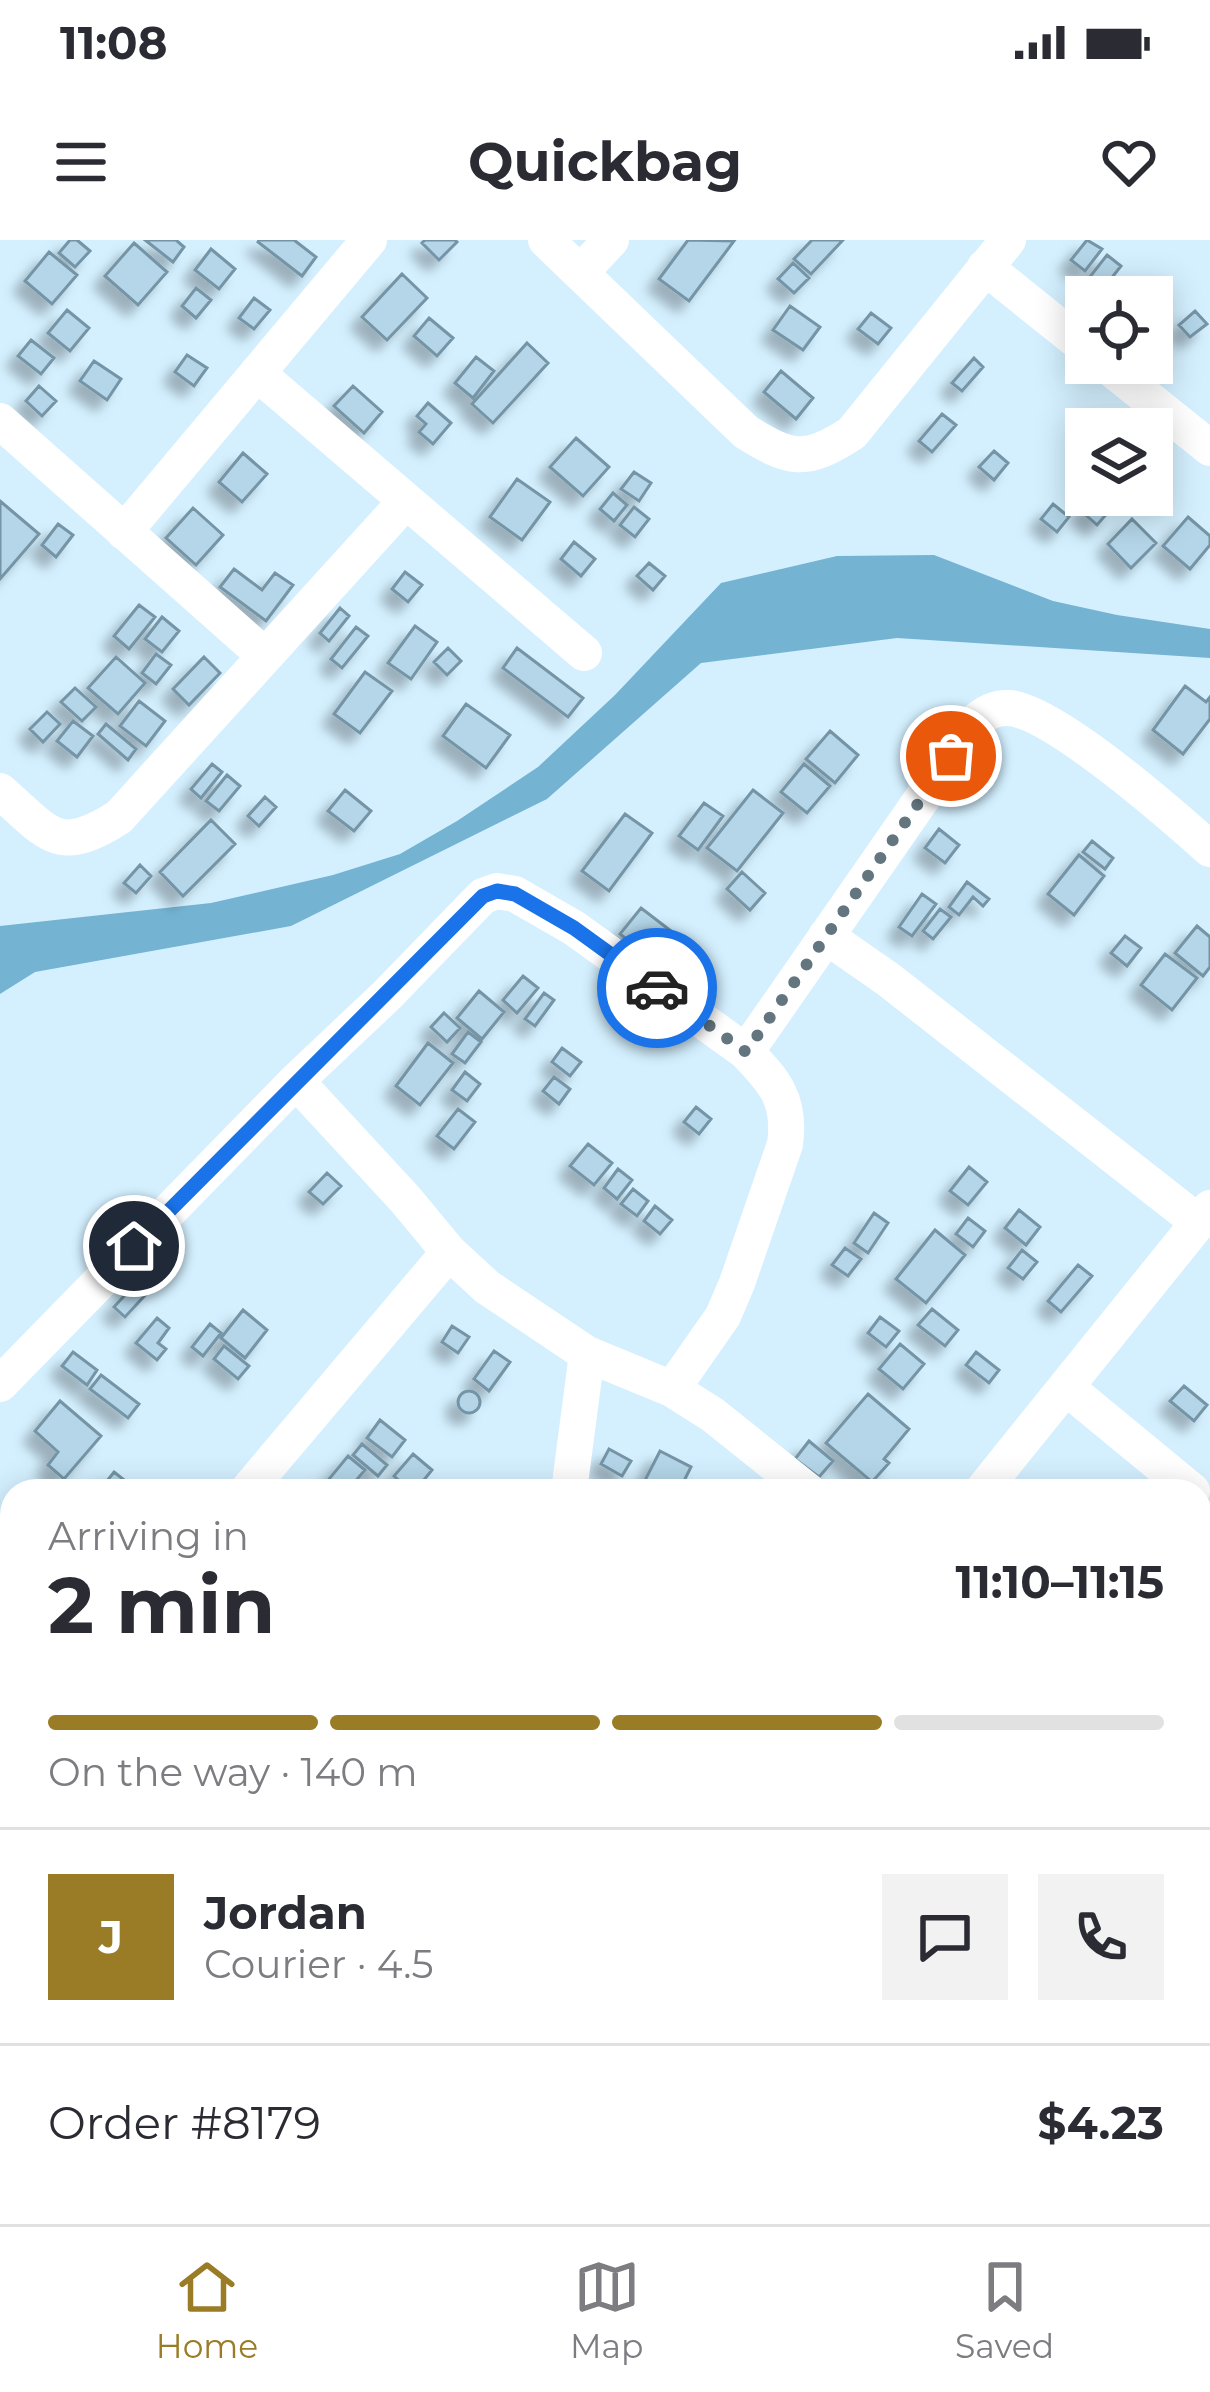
<!DOCTYPE html>
<meta charset="utf-8">
<style>
:root{--surface:#fff;--page:#f2f2f3;--text:#2b2b33;--muted:#7c7c81;--line:#e1e1e2;--accent:#997c25}
body{margin:0;font-family:Montserrat,sans-serif;background:var(--page);color:var(--text);height:100vh;display:flex;flex-direction:column;font-size:45px;white-space:nowrap}
*{box-sizing:border-box;margin:0}
p{font-size:39px;color:var(--muted)}
.icon{flex:none;width:66px;height:66px;fill:none;stroke:currentColor;stroke-width:2;stroke-linecap:round;stroke-linejoin:round}
.map{position:relative;flex:1;overflow:hidden}
.drawer{position:absolute;left:0px;top:1239px;width:1212px;height:747px;display:flex;flex-direction:column;background:var(--surface);border-radius:36px 36px 0 0;box-shadow:0 6px 30px #0003}
.drawer>*{flex:none}
.fabs{position:absolute;left:1065px;top:36px;display:grid;gap:24px}
.fabs a{display:grid;place-items:center;width:108px;height:108px;border-radius:0px;background:var(--surface);box-shadow:0 6px 30px #0003;font-size:60px}
.pin{position:absolute;display:grid;place-items:center;width:102px;height:102px;color:#fff;margin:-51px;border:6px solid #fff;border-radius:50%;box-shadow:0 3px 12px #0007}
.courier{position:absolute;display:grid;place-items:center;width:120px;height:120px;margin:-60px;border:9px solid #1a73e8;border-radius:50%;background:#fff;color:#222;box-shadow:0 3px 15px #0007}
.summary em{font-style:normal;font-weight:700}
.summary div{display:flex;flex-direction:column-reverse}
.summary{display:flex;align-items:center;justify-content:space-between;height:204px;padding:0 48px}
h1{font-size:78px;font-weight:700;line-height:90px}
.bar{display:grid;grid-template-columns:repeat(4,1fr);gap:18px 12px;align-content:center;height:144px;padding:0 48px}
.bar i{height:15px;border-radius:9px;background:var(--line)}
.bar .on{background:var(--accent)}
.bar p{grid-column:span 4}
.line{display:flex;align-items:center;gap:30px;padding:0 48px;border-top:3px solid var(--line)}
.line div{flex:1}
.round{display:grid;place-items:center;flex:none;width:126px;height:126px;border-radius:0px;background:var(--page)}
.status{display:flex;justify-content:space-between;align-items:center;height:84px;padding:0 60px;background:var(--surface);direction:ltr}
.status svg{height:33px;fill:currentColor}
header{display:flex;justify-content:space-between;align-items:center;height:156px;padding:0 48px;background:var(--surface);font-size:54px;font-weight:700}
.menu{display:flex;justify-content:space-around;align-items:center;height:168px;border-top:3px solid var(--line);background:var(--surface);font-size:33px;color:var(--muted)}
.menu a{display:grid;justify-items:center;gap:6px}
.menu .on{color:var(--accent)}
.map>svg:first-child{display:block}
.water{fill:#74b3d2}
.building{fill:#b4d6e8;stroke:#7494a5;stroke-width:3;filter:url(#shadow)}
.lines{fill:none;stroke-linecap:round;stroke-linejoin:round}
.minor{stroke:#fff;stroke-width:36}
.done{stroke:#63757f;stroke-width:12;stroke-dasharray:0 21.6}
.route{stroke:#1a73e8;stroke-width:15}
</style>
<div class="status"><b>11:08</b><svg viewBox="0 0 49 12"><path d="M0 12V9h3v3zM5 12V6h3v6zM10 12V3h3v9zM15 12V0h3v12zM26 1h20v11H26zM47 4h2v5h-2z"/></svg></div>
<header><svg class="icon" aria-label="menu" viewBox="0 0 24 24"><path d="M4 6h16M4 12h16M4 18h16"/></svg>Quickbag<svg class="icon" aria-label="heart" viewBox="0 0 24 24"><path d="M12 20l-8-8c-3-5 5-10 8-4 3-6 11-1 8 4z"/></svg></header>
<div class="map">
<svg width="1210" height="1984" viewBox="0 0 1210 1984">
<defs>
<filter id="shadow"><feDropShadow dx="-11" dy="11" stdDeviation="6" flood-color="#0004"/></filter>
</defs>
<rect width="100%" height="100%" fill="#d4f0ff"/>
<path class="water" d="M934,315l119,46 64,14 93,14v29l-313,-20 -196,25 -154,136 -256,127 -256,46 -35,22v-68l211,-23 122,-28 67,-21 57,-33 81,-54 77,-72 106,-112 116,-27z"/>
<path class="building" d="M70,0h7l13,11 -15,16 -16,-14z
M145,0h31l8,7 -11,15z
M259,0h35l22,17 -14,19 -44,-34z
M425,0h30l2,2 -18,18 -17,-17z
M688,0l46,1 -45,60 -30,-22z
M812,0h31l-32,34 -17,-15z
M1087,0l15,9 -17,22 -14,-11z
M134,3l33,29 -29,33 -33,-29z
M211,9l24,20 -16,20 -24,-19z
M49,12l28,23 -25,29 -27,-23z
M1107,15l14,11 -18,23 -14,-11z
M793,23l16,15 -15,15 -16,-14z
M402,34l25,24 -40,42 -25,-23z
M196,48l15,12 -15,18 -14,-12z
M254,58l16,12 -16,19 -15,-11z
M790,66l30,21 -17,23 -30,-20z
M67,70l22,18 -19,23 -22,-18z
M1195,71l12,13 -17,13 -11,-12z
M871,73l20,15 -13,16 -20,-15z
M429,78l24,20 -16,18 -23,-20z
M31,100l23,18 -13,16 -23,-18z
M527,103l21,20 -55,60 -21,-19z
M187,115l20,13 -13,18 -19,-14z
M476,117l18,14 -21,27 -18,-15z
M974,118l9,9 -21,24 -10,-8z
M94,121l27,18 -14,21 -27,-19z
M781,131l32,27 -17,21 -32,-27z
M39,146l17,15 -14,15 -16,-15z
M353,146l29,26 -18,21 -30,-27z
M428,163l23,20 -18,21 -14,-12 7,-8 -9,-8z
M942,174l14,11 -24,27 -13,-11z
M576,198l33,29 -26,29 -33,-29z
M994,211l14,12 -14,17 -15,-13z
M243,213l24,21 -25,28 -23,-20z
M634,232l17,11 -12,18 -18,-12z
M517,239l33,23 -28,38 -32,-23z
M613,253l14,12 -13,16 -14,-12z
M1094,256l16,14 -13,15 -16,-14z
M0,261l39,33 -39,45z
M1053,264l16,13 -12,15 -16,-13z
M634,267l15,12 -14,18 -15,-12z
M193,268l30,27 -27,30 -30,-27z
M1188,277l22,19v9l-20,24 -27,-23z
M1132,279l24,24 -25,25 -23,-24z
M58,284l15,11 -17,22 -14,-12z
M574,302l21,17 -14,17 -20,-17z
M649,323l16,13 -12,14 -16,-14z
M234,329l28,21 13,-17 18,12 -27,36 -46,-34z
M405,332l17,13 -14,17 -16,-13z
M139,365l16,12 -26,32 -15,-13z
M340,368l9,8 -20,25 -9,-8z
M162,377l17,14 -17,21 -17,-13z
M415,386l22,16 -26,37 -23,-16z
M356,387l12,9 -26,32 -11,-9z
M448,408l13,13 -14,14 -13,-13z
M517,408l66,50 -15,19 -65,-49z
M156,414l15,11 -15,19 -14,-11z
M116,417l29,26 -27,31 -30,-26z
M204,417l16,16 -31,32 -16,-16z
M365,432l27,19 -32,42 -26,-19z
M1185,446l21,16 4,-5v22l-27,35 -30,-24z
M75,448l21,19 -14,14 -21,-19z
M139,461l26,20 -19,25 -26,-20z
M466,464l44,31 -24,33 -43,-32z
M47,472l13,12 -17,18 -13,-13z
M73,481l20,15 -16,21 -20,-16z
M106,484l30,25 -8,11 -30,-26z
M830,491l28,24 -23,28 -29,-24z
M212,524l10,8 -21,26 -10,-9z
M804,524l26,22 -23,27 -26,-21z
M227,535l13,11 -21,25 -13,-10z
M345,550l26,21 -17,20 -26,-20z
M753,550l30,23 -46,58 -30,-23z
M265,557l11,10 -17,19 -11,-10z
M704,563l19,13 -25,34 -19,-14z
M625,574l27,19 -43,58 -27,-20z
M211,580l24,24 -52,52 -23,-24z
M939,589l20,16 -14,18 -20,-15z
M1092,601l21,17 -8,11 -22,-17z
M1079,615l25,21 -30,39 -26,-21z
M140,625l11,11 -15,17 -12,-10z
M742,632l23,21 -15,17 -23,-21z
M967,642l22,17 -6,7 -10,-9 -14,18 -10,-8z
M922,654l14,10 -24,32 -13,-9z
M641,668l30,23 -21,26 -30,-23z
M940,669l11,8 -18,22 -10,-8z
M1197,686l13,11v30l-7,9 -28,-23z
M1125,696l16,12 -14,18 -16,-13z
M1165,714l32,24 -25,32 -31,-25z
M523,736l15,12 -21,25 -14,-13z
M479,751l25,21 -22,27 -25,-21z
M544,753l10,7 -19,26 -10,-7z
M444,773l16,15 -13,14 -16,-15z
M468,792l13,10 -16,21 -13,-9z
M428,803l25,20 -33,42 -24,-19z
M562,808l19,14 -11,14 -18,-14z
M465,832l15,12 -13,17 -15,-11z
M554,837l16,12 -11,15 -16,-13z
M696,867l15,12 -12,15 -15,-12z
M458,869l17,13 -21,27 -17,-13z
M588,904l24,19 -18,22 -24,-19z
M969,927l18,15 -19,23 -18,-14z
M618,929l14,11 -15,19 -13,-11z
M327,933l14,13 -18,18 -14,-12z
M633,949l15,12 -11,15 -16,-12z
M655,966l17,14 -12,14 -16,-13z
M1019,970l21,17 -14,18 -21,-17z
M874,973l14,10 -20,30 -14,-10z
M968,978l17,13 -12,16 -17,-13z
M935,990l30,25 -39,48 -30,-24z
M845,1008l16,11 -13,17 -16,-11z
M1022,1010l15,12 -14,17 -15,-11z
M1078,1025l14,11 -31,36 -13,-11z
M137,1042l11,10 -23,25 -11,-10z
M932,1069l26,21 -13,16 -27,-21z
M243,1070l24,20 -22,28 -24,-20z
M880,1077l19,14 -13,16 -18,-14z
M157,1078l12,10 -11,15 8,6 -9,11 -21,-17z
M210,1084l11,9 -18,23 -11,-9z
M452,1086l17,11 -11,16 -16,-11z
M900,1104l24,20 -21,25 -24,-20z
M224,1106l25,20 -11,13 -24,-20z
M494,1111l16,11 -21,29 -15,-12z
M73,1112l24,18 -10,15 -25,-19z
M976,1112l23,18 -10,13 -23,-18z
M101,1135l38,29 -11,14 -38,-29z
M1184,1146l23,19 -13,16 -24,-20z
M458 1162a11 11 0 1 1 22 0a11 11 0 1 1-22 0Z
M868,1154l41,35 -25,30 5,4 -17,19 -46,-39z
M60,1161l41,35 -37,43 -16,-14 10,-13 -23,-21z
M380,1180l25,20 -13,17 -25,-19z
M809,1201l24,20 -14,16 -24,-18z
M362,1204l25,21 -9,11 -25,-21z
M609,1209l22,12 -9,15 -21,-12z
M660,1211l31,16 -12,24h-27l-10,-5z
M413,1214l19,16 -17,21h-4l-17,-15z
M348,1216l17,14 -18,21 -27,-1z
M114,1232l24,19h-39z
M12,1736v55l-5,5 -7,-6v-40z"/>
<g class="lines">
<path class="minor" d="M546,0l200,192c45,28 60,31 106,1l156,-193
M985,27l101,81
M582,31l29,-31
M1104,123l106,85
M257,133l327,280
M0,181l264,234
M124,292l245,-292
M0,551c48,42 57,66 119,26l287,-316
M826,696l63,44 309,242
M746,812l230,-331c11,-9 20,-14 34,-13 46,5 163,108 200,141
M296,841l109,118 44,53 38,35 100,67 85,35
M0,1144l296,-303 91,-86 96,-99 14,-5 18,3 59,34 172,124c29,30 45,48 39,92l-48,139 -14,33 -51,73 41,26 95,76
M1067,1148l125,103
M247,1251l202,-239
M569,1251l18,-137
M982,1251l228,-283
M0,1517l12,11
M1200,1606l10,9
M1200,1847l10,9
M0,1880l12,-13
M507,1974l11,10
M330,1984l9,-10"/>
</g>
<g class="lines">
<path class="done" d="M657,748l89,64 205,-296"/>
<path class="route" d="M134,1006l349,-350 14,-5 18,3 59,34 83,60"/>
</g>
</svg>
<div class="fabs">
<a><svg class="icon" aria-label="locate" viewBox="0 0 24 24"><circle cx="12" cy="12" r="6"/><path d="M12 2v4M12 18v4M2 12h4M18 12h4"/></svg></a>
<a><svg class="icon" aria-label="layers" viewBox="0 0 24 24"><path d="M12 4l9 5-9 5-9-5zM3 14l9 5 9-5"/></svg></a>
</div>
<div class="pin" style="left:951px;top:516px;background:#ea580c"><svg class="icon" aria-label="bag" viewBox="0 0 24 24"><path d="M5 8h14l-1 12H6zM9 8a3 3 0 0 1 6 0"/></svg></div>
<div class="pin" style="left:134px;top:1006px;background:#1f2937"><svg class="icon" aria-label="home" viewBox="0 0 24 24"><path d="M3 11l9-7 9 7M6 9v11h12V9"/></svg></div>
<div class="courier" style="left:657px;top:748px"><svg class="icon" aria-label="car" viewBox="0 0 24 24"><path d="M5 17H2v-5l4-1 3-4h7l3 4 3 1v5h-3M9 17h6M6 11h13"/><circle cx="7" cy="17" r="2"/><circle cx="17" cy="17" r="2"/></svg></div>
<section class="drawer">
<div class="summary"><div><h1>2 min</h1><p>Arriving in</p></div><em>11:10–11:15</em></div>
<div class="bar"><i class="on"></i><i class="on"></i><i class="on"></i><i></i><p>On the way · 140 m</p></div>
<div class="line" style="height:216px"><b class="round" style="background:var(--accent);color:#fff">J</b><div><b>Jordan</b><p>Courier · 4.5</p></div><a class="round"><svg class="icon" aria-label="chat" viewBox="0 0 24 24"><path d="M4 5h16v11H9l-5 4z"/></svg></a><a class="round"><svg class="icon" aria-label="phone" viewBox="0 0 24 24"><path d="M5 4h4l2 5-3 2q2 4 5 5l2-3 5 2v4C11 20 4 13 5 4z"/></svg></a></div>
<div class="line" style="height:156px"><div>Order #8179</div><b>$4.23</b></div>
</section>
</div>
<nav class="menu">
<a class="on"><svg class="icon" aria-label="home" viewBox="0 0 24 24"><path d="M3 11l9-7 9 7M6 9v11h12V9"/></svg>Home</a>
<a><svg class="icon" aria-label="map" viewBox="0 0 24 24"><path d="M3 6l6-2 6 2 6-2v14l-6 2-6-2-6 2zM9 4v14M15 6v14"/></svg>Map</a>
<a><svg class="icon" aria-label="saved" viewBox="0 0 24 24"><path d="M7 4h10v16l-5-4-5 4z"/></svg>Saved</a>
</nav>
